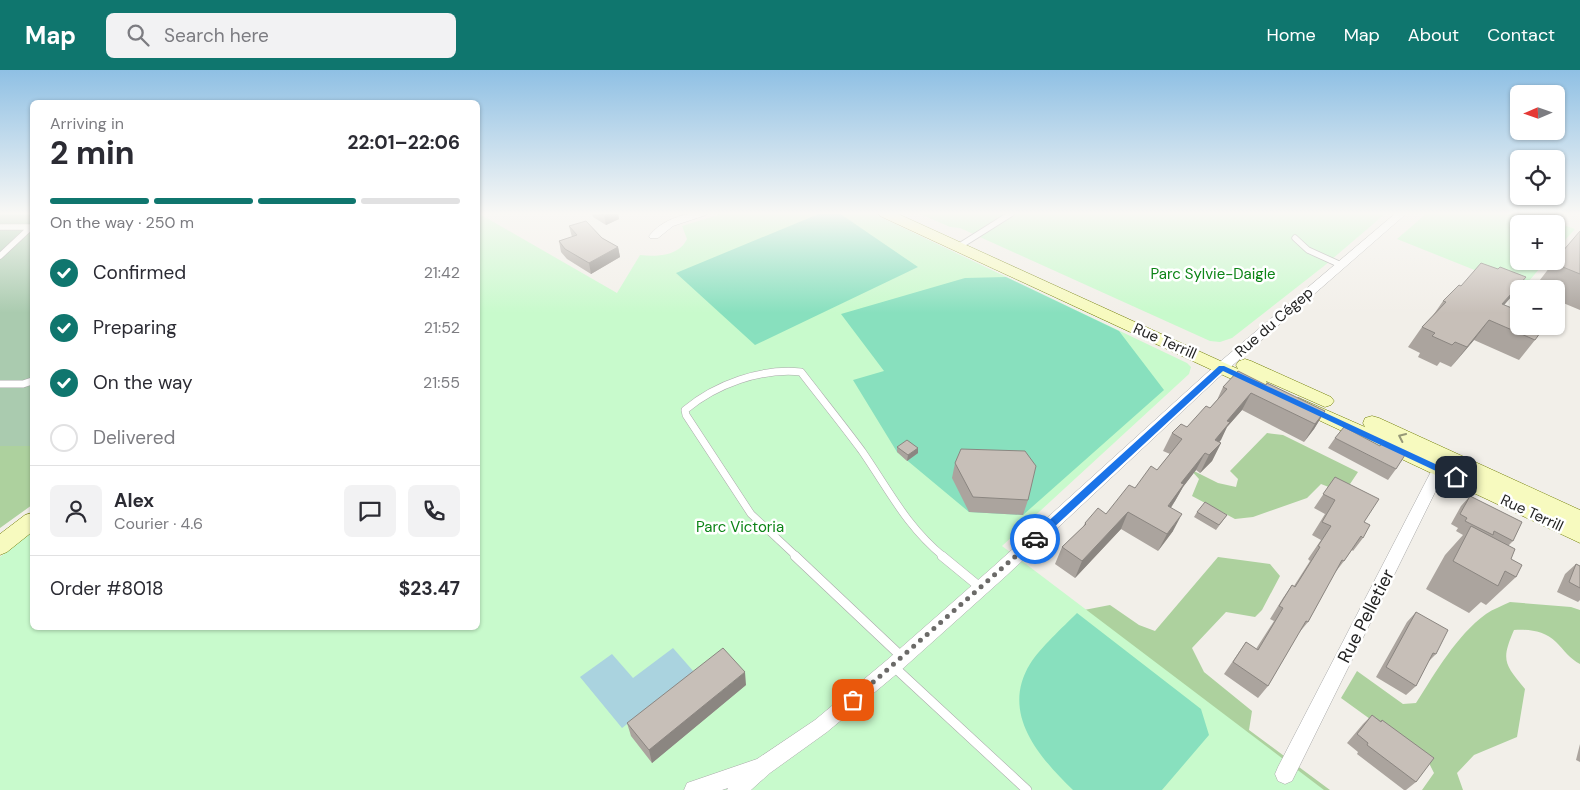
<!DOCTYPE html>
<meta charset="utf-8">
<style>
:root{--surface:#fff;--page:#f2f2f3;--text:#2b2b33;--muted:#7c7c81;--line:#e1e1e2;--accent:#0f766e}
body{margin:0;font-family:"DM Sans",sans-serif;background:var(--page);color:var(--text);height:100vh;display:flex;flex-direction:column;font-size:19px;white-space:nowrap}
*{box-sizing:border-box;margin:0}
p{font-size:16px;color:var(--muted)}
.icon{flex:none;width:28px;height:28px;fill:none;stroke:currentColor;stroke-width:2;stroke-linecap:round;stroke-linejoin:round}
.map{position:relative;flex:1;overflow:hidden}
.details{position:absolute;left:30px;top:30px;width:450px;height:530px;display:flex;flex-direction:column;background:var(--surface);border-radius:8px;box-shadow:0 1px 4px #0004}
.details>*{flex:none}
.needle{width:32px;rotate:268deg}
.controls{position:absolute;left:1510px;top:15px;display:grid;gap:10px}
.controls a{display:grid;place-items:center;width:55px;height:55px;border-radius:8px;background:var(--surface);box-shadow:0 1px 4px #0004;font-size:25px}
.pin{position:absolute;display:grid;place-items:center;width:42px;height:42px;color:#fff;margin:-21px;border-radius:10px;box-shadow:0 2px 8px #0006}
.courier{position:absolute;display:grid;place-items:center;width:50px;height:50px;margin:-25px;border:4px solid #1a73e8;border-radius:50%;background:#fff;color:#222;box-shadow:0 1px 6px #0007}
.head em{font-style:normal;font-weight:700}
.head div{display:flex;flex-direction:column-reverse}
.head{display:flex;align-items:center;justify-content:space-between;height:85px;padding:0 20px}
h1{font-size:32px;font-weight:700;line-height:38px}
.bar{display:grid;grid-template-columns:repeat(4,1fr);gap:8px 5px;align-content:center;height:60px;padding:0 20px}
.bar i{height:6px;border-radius:4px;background:var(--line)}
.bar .current{background:var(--accent)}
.bar p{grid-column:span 4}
.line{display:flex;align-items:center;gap:12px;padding:0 20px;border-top:1px solid var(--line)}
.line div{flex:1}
.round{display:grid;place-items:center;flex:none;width:52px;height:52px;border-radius:8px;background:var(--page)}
ol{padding:0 20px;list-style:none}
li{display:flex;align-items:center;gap:15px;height:55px}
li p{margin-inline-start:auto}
li .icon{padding:5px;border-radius:50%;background:var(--accent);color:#fff;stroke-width:4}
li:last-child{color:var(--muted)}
li i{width:28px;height:28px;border:2px solid var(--line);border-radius:50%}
header{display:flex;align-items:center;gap:30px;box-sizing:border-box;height:70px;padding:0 25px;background:var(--accent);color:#fff}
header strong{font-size:24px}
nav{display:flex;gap:28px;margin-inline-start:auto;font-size:18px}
.search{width:350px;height:45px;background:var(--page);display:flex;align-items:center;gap:12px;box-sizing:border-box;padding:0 18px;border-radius:8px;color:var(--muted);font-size:19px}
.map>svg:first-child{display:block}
.forest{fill:#add19e}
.cemetery{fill:#aacbaf}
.park{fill:#c8facc}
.pitch{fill:#88e0be}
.water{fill:#aad3df}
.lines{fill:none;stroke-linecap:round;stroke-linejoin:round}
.lane-far2-casing{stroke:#a9a9a9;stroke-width:7}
.lane-far1-casing{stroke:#a9a9a9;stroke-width:8}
.lane-casing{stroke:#a9a9a9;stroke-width:10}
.street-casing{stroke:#a9a9a9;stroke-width:1}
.secondary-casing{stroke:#707d05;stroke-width:1}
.lane-far2{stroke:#fff;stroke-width:5.5}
.lane-far1{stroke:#fff;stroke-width:7}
.lane{stroke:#fff;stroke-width:9}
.street{fill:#fff;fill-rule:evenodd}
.secondary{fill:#f7fabf;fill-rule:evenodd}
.wall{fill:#aba49e}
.shaded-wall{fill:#8b8681}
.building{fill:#c7bfb8;stroke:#8b8681}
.oneway{stroke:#979978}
.route{fill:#1a73e8}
.done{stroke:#6b6a68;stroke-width:5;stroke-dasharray:0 9}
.labels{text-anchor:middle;stroke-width:5;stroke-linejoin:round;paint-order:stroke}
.park-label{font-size:15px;fill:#0c8416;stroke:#fff}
.street-label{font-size:15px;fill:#222;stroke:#fff}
.near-street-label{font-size:18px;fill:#222;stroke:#fff}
</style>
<header>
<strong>Map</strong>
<div class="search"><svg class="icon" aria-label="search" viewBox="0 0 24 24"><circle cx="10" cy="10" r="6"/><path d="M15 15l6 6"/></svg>Search here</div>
<nav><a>Home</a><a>Map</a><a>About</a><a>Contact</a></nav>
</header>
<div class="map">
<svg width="1580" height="720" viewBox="0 0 1580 720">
<rect width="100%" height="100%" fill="#f2efe9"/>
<path class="forest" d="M0,363h32v72l-32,23z
M1267,363l16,2 75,37 -14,21 -23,-9 -14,14 -54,19 -18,2 -43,-23 7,-17 -9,-10 28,14 18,4 2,-8 -8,-8z
M1218,487l52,7 10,12 -18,34 -7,7 -29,-5 -34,36 12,24 48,39 -3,19 81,60h-164l-82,-180 26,-5 29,20 16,6z
M1510,532l61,5 9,3v54c-10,-5 -16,-14 -24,-22 -11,-11 -27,-13 -42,-12 -13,30 -10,34 11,59l-8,48 -43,18 -17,18 6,17h-41l12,-17 -6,-12 -87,-63 16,-27 46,33 13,-1c20,-31 40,-67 70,-89 7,-5 16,-8 24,-12z"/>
<path class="cemetery" d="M0,143h32v233h-32z"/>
<path class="park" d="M478,143l139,80 23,-38c17,2 39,1 47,-16l-5,-13 43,-13h147l315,150 4,4 -2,7 -187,172 322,244h-1324v-233l32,-26v97h446z
M918,143h468l-62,53 -92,72 -12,4 -10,-1 -250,-113 -10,-1z
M1427,143h103l45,16 -19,21v-26h-37v37h27l-24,28 -125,-50z"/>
<path class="pitch" d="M821,143h18l79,54 -163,78 -79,-72z
M1006,207l113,54 45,59 -141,125 -54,-3 -72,-60 -44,-72 31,-9 -43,-57 124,-36z
M1077,543l124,96 8,26 -47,55h-89c-34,-33 -73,-77 -43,-126 10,-16 33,-37 47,-51z"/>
<path class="water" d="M673,578l21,24 -72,56 -42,-51 32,-23 21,24z"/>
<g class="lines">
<g class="lane-far2-casing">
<path id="lane-far2" d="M0,157h32
M1295,168l13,12 33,15
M958,177l54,-34
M0,186l31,-29"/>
</g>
<g class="lane-far1-casing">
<path id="lane-far1" d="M0,314h23l9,-3
M797,487l-46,-43 -65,-99 -1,-5c31,-26 76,-42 116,-38 20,26 41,52 61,79 27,39 44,75 82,106"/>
</g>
<g class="lane-casing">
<path id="lane" d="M795,486l107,101
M942,486l39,32
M893,596l134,124"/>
</g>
<g class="street-casing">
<path id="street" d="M692,143h15l-1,2 -33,11 -15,12h-8l-1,-2c11,-14 26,-19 43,-23z
M1396,143h11l-189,165 -212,198 -107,96 -72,60 -57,41 -19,17h-24l1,-2 -6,2h-38l3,-7 70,-24 58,-39 72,-60 107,-94 214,-194z
M1444,385l5,1 2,4 -159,321 -7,3 -7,-3 -3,-7 3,-7 159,-307 2,-4z"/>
</g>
<g class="secondary-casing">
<path id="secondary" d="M878,143h18l342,156 -2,-4 3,-4 6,-2 6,2 80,36 3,4 -3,4 -6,2 -59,-26 2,4 -3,4 -6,2 -6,-2 -373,-173z
M1299,328l66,29 -2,-4 2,-5 7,-2 7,2 201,92v33l-287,-135 -3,-4 3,-4z
M32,443v19l-25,20 -7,3v-21l25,-19z"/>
</g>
<use href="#lane-far2" class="lane-far2"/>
<use href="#lane-far1" class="lane-far1"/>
<use href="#lane" class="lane"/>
<use href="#street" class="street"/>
<use href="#secondary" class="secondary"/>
</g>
<path class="wall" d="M592,143h26l1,6 -13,6 -13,-8z
M569,156l33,12 16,9 2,10 -29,17 -24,-15 -6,-7 -2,-11 13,-4z
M1580,161v79l-24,-10v-11h-23l20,-26z
M1461,216l50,11 -7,8 31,35 -16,20 -45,-20 -23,27 -11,-5 -3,4 -19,-9 2,-4 -12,-6 14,-20 10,-10 11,-16z
M1266,315l59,26 -11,18 -10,13 -62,-32 -15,17 -8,15 2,1 -9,18 -12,12 -4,-3 -13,17 -12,21 2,23 -15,20 -37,-22 -46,49 -20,-14 7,-17 21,-20 2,-4 21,-9 29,-26 22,-18 13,-16 -7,-3 9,-18 15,-6 23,-19 7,-8 6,-13z
M1335,368l61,31 -8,11 -60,-32z
M897,377l21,6 -11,8 -10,-9z
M955,393l73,37 -5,15 -54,-3 -17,-34z
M1335,407l29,45 -1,16 -10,13 -1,-1 -8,11 -10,13 -26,48 -10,12 -30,52 -10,12 -34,-24 22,-32 10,7 18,-28 -4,-2 13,-21 9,-13 2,1 16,-25 -2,-2 13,-19 -9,-5 13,-21 -11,-6z
M1470,426l43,45 -4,4 2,14 5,18 -30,28 -5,-3 -12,11 -43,-24 19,-34 18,-20 -7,-4 2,-3 -7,-4 10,-18z
M1197,442l30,3 -11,15 -22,-13z
M1576,494l4,2v34l-2,2 -21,-10 8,-18z
M1416,542l20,42 -8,8 -12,24 -10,9 -30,-18 31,-55z
M746,615l-94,78 -21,-27 -4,-13z
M1372,645l9,6 1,-1 34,62 -10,8h-2l-47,-36 1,-2 -11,-9 16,-19z
M1580,674v18l-4,-2z"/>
<path class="shaded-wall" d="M609,143h9l1,6 -13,6 -2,-10z
M618,177l2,10 -29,17 -2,-11z
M1526,207l-15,20 -20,23 11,-16z
M1489,250l-15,20 -23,27 16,-20z
M1251,323l-9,17 -15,17 -6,13 -13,15 7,-15 12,-19z
M1325,341l-11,18 -10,13 11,-18z
M1221,373l-9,18 -12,12 9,-18z
M918,378v5l-11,8 1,-6z
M1205,383l-9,17 -13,17 -8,14 -15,22 21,-40z
M1128,442l-7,17 -46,49 7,-17z
M1182,444l-9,17 -15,20 9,-17z
M745,602l1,13 -94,78 -3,-13z"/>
<path class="building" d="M600,143h9l-5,2z
M586,151l16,17 16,9 -29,16 -24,-14 -6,-8 18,-6 -8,-9z
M1580,161v43l-27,-11 1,-2h2v-2z
M1481,193l17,6 2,-2 26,10 -24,27 17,7v15h26l-10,14 -46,-20 -22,27 -12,-5 -3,3 -20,-9 3,-3 -13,-6 24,-25 -3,-1 16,-16 2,1z
M1238,301l28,14 1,-2 58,28 -10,13 -64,-31 -24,28 3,1 -15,18 6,3 -12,12 -4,-2 -24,30 3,1 -16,22 14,8 -15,20 -39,-22 -46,49 -20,-14 24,-23 -1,-1 13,-15 8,6 23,-29 6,3 16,-22 6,4 25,-31 -10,-6 9,-9 6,3 19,-21 4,2 17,-19 -4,-2z
M1344,357l36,19 2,-3 23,12 -9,14 -61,-31z
M907,370l11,8 -10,7 -11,-8z
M961,379l64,2 11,15 -8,34 -55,-3 -18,-34z
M1335,407l44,22 -15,23 6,3 -7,13 -2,-2 -17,25 -2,-1 -34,62 -2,-1 -38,65 -35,-24 13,-20 12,8 25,-42 -4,-2 13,-21 3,2 25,-40 -2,-1 13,-20 -9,-4 13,-22 -12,-6z
M1470,426l52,26 -9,19 -19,-10 -1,4 -28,-14 2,-3 -7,-4z
M1205,432l22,13 -8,10 -22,-13z
M1471,456l44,23 -4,10 11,6 -6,12 -11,-6 -7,15 -45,-25z
M1576,494l4,2v22l-11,-6z
M1416,542l32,18 -12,24 -3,-1 -17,33 -30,-19z
M723,578l22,24 -96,78 -22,-27z
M1372,645l9,7 1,-2 52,38 -18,24 -49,-37 1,-2 -11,-9z"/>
<defs><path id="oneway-chevron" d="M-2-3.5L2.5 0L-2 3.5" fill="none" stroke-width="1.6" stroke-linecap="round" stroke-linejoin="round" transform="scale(1.25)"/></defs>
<use class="oneway" href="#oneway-chevron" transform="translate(1402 367) rotate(-155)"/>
<linearGradient id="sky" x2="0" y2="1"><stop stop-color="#8fc0e4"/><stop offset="0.59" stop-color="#f9f8f5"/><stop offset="1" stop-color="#f9f8f5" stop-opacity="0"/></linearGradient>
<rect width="1580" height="243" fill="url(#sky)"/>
<path class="route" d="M1219,296h5l235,109 2,2 -5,3 -3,-1 -230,-108 -185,171h-6v-6z"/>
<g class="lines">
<path class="done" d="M853,630l182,-161"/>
</g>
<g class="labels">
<g class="park-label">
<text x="1213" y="209">Parc Sylvie-Daigle</text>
<text x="740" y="462">Parc Victoria</text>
</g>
<g class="street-label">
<text transform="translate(1274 252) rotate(-41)" y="5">Rue du Cégep</text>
<text transform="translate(1165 271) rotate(24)" y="5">Rue Terrill</text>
<text transform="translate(1532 443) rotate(25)" y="5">Rue Terrill</text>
</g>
<g class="near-street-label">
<text transform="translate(1366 546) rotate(-63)" y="6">Rue Pelletier</text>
</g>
</g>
</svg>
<div class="controls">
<a><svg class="needle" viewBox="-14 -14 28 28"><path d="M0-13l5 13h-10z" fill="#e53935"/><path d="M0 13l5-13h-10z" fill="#7c7c81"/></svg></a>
<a><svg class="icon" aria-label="locate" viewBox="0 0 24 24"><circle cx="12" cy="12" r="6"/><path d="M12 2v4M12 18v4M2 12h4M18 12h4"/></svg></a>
<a>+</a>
<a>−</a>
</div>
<div class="pin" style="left:853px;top:630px;background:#ea580c"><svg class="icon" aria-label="bag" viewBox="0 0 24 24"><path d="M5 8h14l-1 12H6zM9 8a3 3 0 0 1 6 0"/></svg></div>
<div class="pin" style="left:1456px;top:407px;background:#1f2937"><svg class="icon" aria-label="home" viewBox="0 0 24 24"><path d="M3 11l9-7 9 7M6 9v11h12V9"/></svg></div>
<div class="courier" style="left:1035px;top:469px"><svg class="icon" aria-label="car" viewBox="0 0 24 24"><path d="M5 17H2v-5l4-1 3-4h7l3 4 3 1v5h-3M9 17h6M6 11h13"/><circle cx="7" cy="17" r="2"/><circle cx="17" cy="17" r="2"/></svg></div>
<section class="details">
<div class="head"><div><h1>2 min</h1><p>Arriving in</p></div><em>22:01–22:06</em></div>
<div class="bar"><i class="current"></i><i class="current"></i><i class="current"></i><i></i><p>On the way · 250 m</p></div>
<ol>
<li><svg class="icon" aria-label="check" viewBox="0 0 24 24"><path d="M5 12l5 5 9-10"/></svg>Confirmed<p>21:42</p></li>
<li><svg class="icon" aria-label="check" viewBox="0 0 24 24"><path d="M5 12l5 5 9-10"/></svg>Preparing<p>21:52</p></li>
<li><svg class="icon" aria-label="check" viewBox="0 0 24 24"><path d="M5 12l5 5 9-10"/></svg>On the way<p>21:55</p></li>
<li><i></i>Delivered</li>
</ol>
<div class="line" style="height:90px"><a class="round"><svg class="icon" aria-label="person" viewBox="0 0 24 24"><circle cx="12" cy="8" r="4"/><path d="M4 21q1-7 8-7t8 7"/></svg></a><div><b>Alex</b><p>Courier · 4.6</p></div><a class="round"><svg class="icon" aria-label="chat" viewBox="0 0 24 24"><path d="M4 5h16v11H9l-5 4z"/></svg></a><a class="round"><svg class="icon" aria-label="phone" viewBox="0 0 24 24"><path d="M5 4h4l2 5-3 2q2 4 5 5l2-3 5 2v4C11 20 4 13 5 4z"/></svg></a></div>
<div class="line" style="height:65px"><div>Order #8018</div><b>$23.47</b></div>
</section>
</div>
